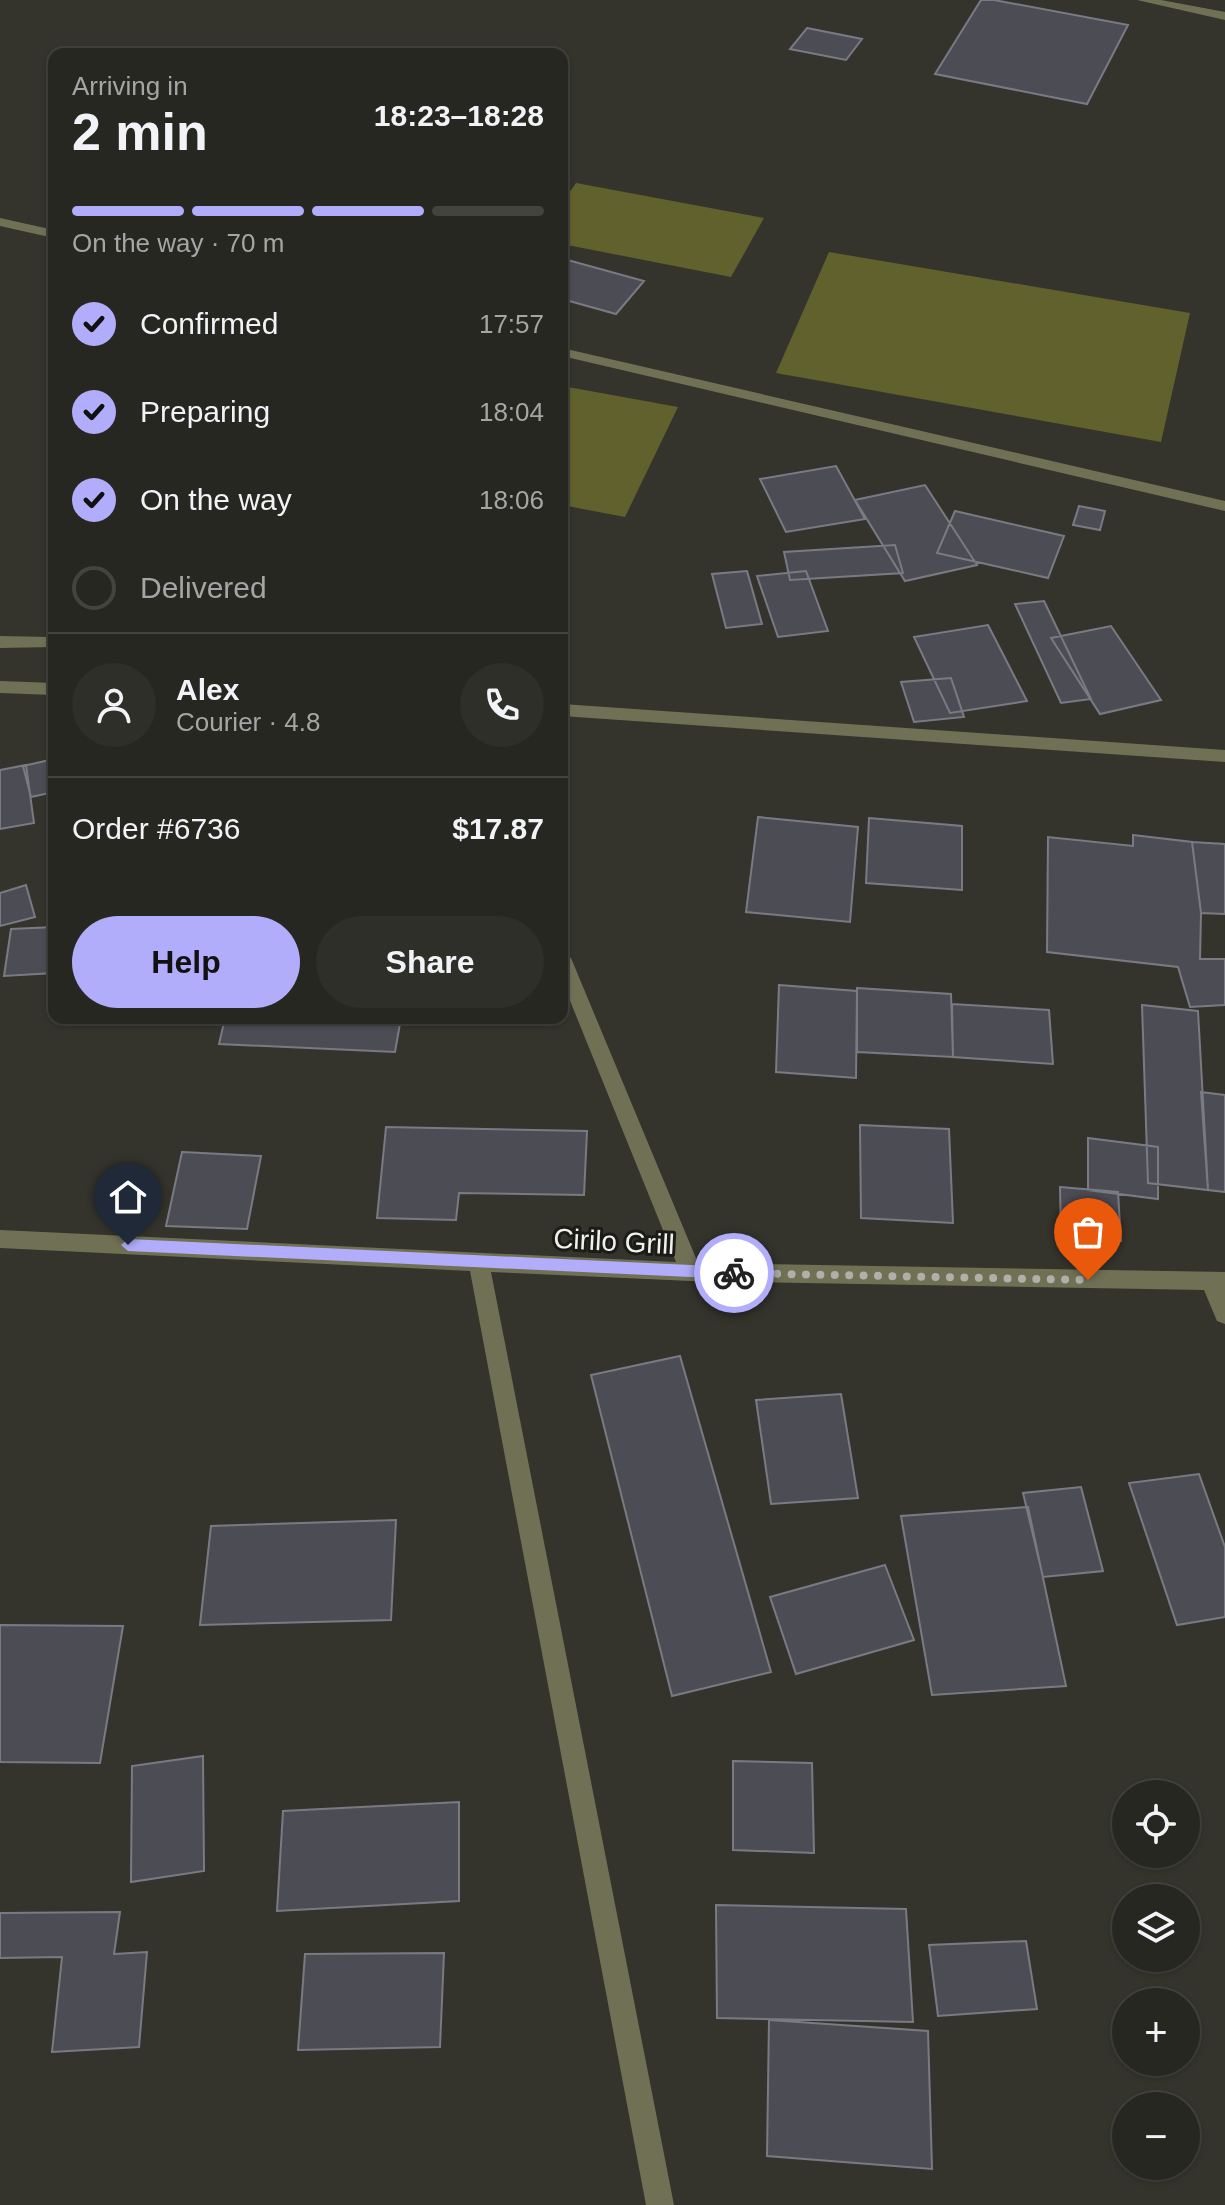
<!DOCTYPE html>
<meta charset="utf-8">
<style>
:root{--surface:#272722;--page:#2f2f2a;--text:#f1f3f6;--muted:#a4a5a5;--line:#434440;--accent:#b1adfa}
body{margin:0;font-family:Helvetica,sans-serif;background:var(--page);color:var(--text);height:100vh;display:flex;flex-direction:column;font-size:30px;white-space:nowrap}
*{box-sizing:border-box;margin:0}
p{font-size:26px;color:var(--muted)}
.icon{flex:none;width:44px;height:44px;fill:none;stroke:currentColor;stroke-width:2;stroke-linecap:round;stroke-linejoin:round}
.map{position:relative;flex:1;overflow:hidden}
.sheet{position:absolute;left:48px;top:48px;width:520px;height:976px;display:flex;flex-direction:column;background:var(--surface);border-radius:16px;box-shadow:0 2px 6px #0004,0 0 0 2px var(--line)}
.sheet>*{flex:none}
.buttons{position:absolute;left:1112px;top:1780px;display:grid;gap:16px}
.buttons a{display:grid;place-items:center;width:88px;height:88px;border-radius:50%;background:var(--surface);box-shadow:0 2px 6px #0004,0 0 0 2px var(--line);font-size:40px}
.pin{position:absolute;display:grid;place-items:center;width:68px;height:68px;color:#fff;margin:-82px -34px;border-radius:50% 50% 50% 0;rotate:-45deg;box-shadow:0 0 8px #0007}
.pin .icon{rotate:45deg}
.courier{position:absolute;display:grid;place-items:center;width:80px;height:80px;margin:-40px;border:6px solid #b1adfa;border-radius:50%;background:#fff;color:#222;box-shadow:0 2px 10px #0007}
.overview em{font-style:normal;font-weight:800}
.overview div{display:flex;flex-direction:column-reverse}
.overview{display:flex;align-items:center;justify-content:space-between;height:136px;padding:0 24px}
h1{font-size:52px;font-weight:800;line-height:60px}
.bar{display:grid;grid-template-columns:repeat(4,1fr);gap:12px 8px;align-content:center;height:96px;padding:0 24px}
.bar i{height:10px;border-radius:6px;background:var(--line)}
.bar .current{background:var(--accent)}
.bar p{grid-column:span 4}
.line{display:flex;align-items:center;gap:20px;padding:0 24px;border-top:2px solid var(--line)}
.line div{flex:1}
.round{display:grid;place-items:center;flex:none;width:84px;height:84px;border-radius:42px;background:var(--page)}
ol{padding:0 24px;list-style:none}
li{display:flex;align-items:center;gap:24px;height:88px}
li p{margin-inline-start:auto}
li .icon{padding:8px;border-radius:50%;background:var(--accent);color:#111;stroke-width:4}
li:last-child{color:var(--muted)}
li i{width:44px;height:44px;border:4px solid var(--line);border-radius:50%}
.action{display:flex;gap:16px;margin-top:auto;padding:16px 24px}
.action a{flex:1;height:92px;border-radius:48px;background:var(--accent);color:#111;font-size:32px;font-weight:800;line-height:92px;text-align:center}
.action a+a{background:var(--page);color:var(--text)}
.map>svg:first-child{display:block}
.green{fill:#61612d}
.building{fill:#4c4c54;stroke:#7a7a83;stroke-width:2}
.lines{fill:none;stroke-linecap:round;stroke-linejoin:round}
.minor{fill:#707154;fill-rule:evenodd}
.route{fill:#b1adfa}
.done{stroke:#afb0aa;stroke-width:8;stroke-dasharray:0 14.4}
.labels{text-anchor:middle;stroke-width:6;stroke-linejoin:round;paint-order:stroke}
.street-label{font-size:28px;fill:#f1f2ed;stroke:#1b1b18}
</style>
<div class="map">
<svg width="1225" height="2205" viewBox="0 0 1225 2205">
<rect width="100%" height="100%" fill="#34342d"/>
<path class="green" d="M576,183l188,35 -33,59 -169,-33v-41z
M829,252l361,61 -29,129 -385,-69z
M568,387l110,20 -53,110 -63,-12v-108z"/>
<path class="building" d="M981,0h13l134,25 -41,79 -152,-30z
M807,28l55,11 -16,21 -56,-11z
M564,259l80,22 -28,33 -54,-15z
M836,466l29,53 -79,13 -26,-53z
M925,485l52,80 -72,16 -50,-81z
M1079,506l26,5 -5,19 -27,-5z
M955,511l109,25 -16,42 -111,-25z
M895,545l8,28 -113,7 -6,-28z
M747,571l15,53 -36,4 -14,-54z
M806,571l22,60 -50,6 -21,-61z
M1044,601l47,98 -30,4 -46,-99z
M988,625l39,76 -77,12 -36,-76z
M1111,626l50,74 -61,14 -49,-76z
M951,678l13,39 -50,5 -13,-40z
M54,759v33l-23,5 -8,-31z
M26,765l8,58 -34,6v-59z
M758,817l100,10 -8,95 -104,-10z
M869,818l93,8v64l-96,-7z
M1133,835l59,7 9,71 -1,46h25v46l-35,2 -12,-40 -131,-15 1,-115 85,9z
M1192,842l33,2v70l-24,-1z
M26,885l9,32 -35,9v-33z
M54,927v46l-50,3 7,-47z
M779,985l78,6 -1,87 -80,-6z
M857,988l94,6 2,63 -96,-5z
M952,1004l97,6 4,54 -100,-7z
M1142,1005l56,6 10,179 -60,-7z
M225,1018h176l-6,34 -176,-8z
M1201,1092l24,3v97l-17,-2z
M860,1125l89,4 4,94 -92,-5z
M386,1127l201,4 -3,64 -125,-2 -3,27 -79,-2z
M1088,1138l70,9v52l-70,-9z
M182,1152l79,4 -14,73 -81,-3z
M1060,1187l58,5 3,49 -60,-5z
M680,1356l91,316 -99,24 -81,-321z
M841,1394l17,104 -87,6 -15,-104z
M1199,1474l26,73v70l-48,8 -48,-142z
M1081,1487l22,84 -60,6 -20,-84z
M1028,1507l38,179 -134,9 -31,-179z
M396,1520l-5,100 -191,5 11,-99z
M885,1565l29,75 -118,34 -26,-77z
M0,1625l123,1 -23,137 -100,-1z
M203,1756l1,115 -73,11 1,-116z
M733,1761l79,2 2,90 -81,-3z
M459,1802v99l-182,10 6,-100z
M716,1905l190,4 7,113 -196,-4z
M120,1912l-6,42 33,-2 -8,95 -87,5 10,-95 -62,1v-45z
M1026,1941l11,68 -99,7 -9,-71z
M444,1953l-4,94 -142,3 7,-96z
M769,2020l159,11 4,138 -165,-13z"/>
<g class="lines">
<path class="minor" d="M1137,0h24l64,12v8z
M0,218l54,12v8l-54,-12z
M562,348l663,153v10l-663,-155z
M0,636l49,1 5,2v8l-54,1z
M0,681l54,2v12l-54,-2z
M562,704l663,46v12l-663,-46z
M562,951l9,7 127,305 527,9v52l-8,-3 -13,-31 -513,-9 -200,-9 183,933h-28l-176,-934 -470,-23v-18l676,32 -114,-281z"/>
</g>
<path class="route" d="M128,1239l606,28 7,6 -7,6 -606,-28 -7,-6z"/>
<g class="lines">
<path class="done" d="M734,1273l354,7"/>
</g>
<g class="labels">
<g class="street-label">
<text transform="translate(614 1241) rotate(3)" y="10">Cirilo Grill</text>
</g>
</g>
</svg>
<div class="buttons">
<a><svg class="icon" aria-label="locate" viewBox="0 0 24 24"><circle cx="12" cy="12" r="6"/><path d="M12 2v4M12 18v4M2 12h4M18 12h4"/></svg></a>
<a><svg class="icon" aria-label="layers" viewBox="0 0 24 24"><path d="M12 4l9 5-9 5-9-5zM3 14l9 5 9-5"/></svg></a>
<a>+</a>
<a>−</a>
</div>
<div class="pin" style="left:1088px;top:1280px;background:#ea580c"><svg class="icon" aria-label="bag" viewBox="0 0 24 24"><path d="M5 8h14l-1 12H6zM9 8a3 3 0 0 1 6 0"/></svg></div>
<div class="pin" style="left:128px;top:1245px;background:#1f2937"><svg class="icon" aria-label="home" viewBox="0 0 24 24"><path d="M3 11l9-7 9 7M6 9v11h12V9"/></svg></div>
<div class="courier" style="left:734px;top:1273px"><svg class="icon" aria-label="bike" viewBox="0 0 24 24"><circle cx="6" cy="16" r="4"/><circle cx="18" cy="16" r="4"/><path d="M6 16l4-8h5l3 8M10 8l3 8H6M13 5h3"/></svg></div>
<section class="sheet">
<div class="overview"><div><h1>2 min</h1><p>Arriving in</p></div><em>18:23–18:28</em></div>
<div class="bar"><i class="current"></i><i class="current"></i><i class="current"></i><i></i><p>On the way · 70 m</p></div>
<ol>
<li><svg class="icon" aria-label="check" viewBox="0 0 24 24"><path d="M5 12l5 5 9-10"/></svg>Confirmed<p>17:57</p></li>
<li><svg class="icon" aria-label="check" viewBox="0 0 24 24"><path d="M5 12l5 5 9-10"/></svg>Preparing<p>18:04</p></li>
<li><svg class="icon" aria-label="check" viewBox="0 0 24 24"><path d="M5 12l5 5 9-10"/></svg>On the way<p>18:06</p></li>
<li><i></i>Delivered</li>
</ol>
<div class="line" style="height:144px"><a class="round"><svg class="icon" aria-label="person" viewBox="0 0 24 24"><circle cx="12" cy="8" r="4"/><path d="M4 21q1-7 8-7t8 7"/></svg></a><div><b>Alex</b><p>Courier · 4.8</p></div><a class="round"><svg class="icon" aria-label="phone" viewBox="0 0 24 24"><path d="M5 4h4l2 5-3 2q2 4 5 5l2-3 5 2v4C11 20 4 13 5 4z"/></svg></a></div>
<div class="line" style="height:104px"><div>Order #6736</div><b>$17.87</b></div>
<div class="action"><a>Help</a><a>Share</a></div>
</section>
</div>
